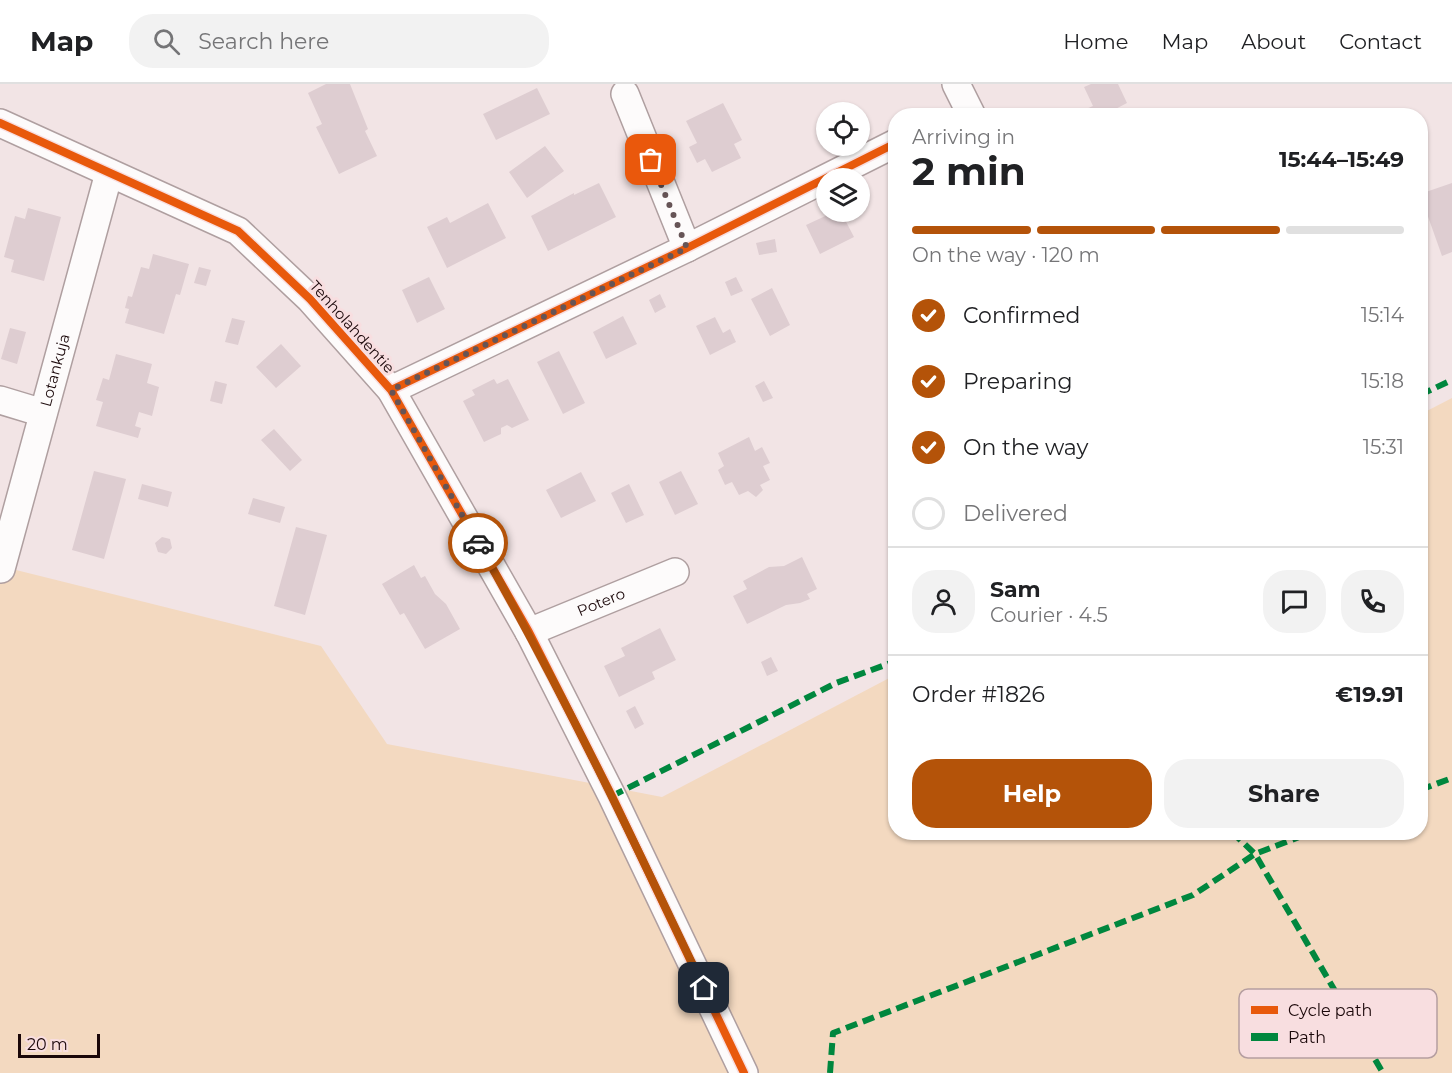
<!DOCTYPE html>
<meta charset="utf-8">
<style>
:root{--surface:#fff;--page:#f2f2f2;--text:#202124;--muted:#757577;--line:#e0e0e0;--accent:#b45309}
body{margin:0;font-family:Montserrat,sans-serif;background:var(--page);color:var(--text);height:100vh;display:flex;flex-direction:column;font-size:22px;white-space:nowrap}
*{box-sizing:border-box;margin:0}
p{font-size:20px;color:var(--muted)}
.icon{flex:none;width:33px;height:33px;fill:none;stroke:currentColor;stroke-width:2;stroke-linecap:round;stroke-linejoin:round}
.map{position:relative;flex:1;overflow:hidden}
.details{position:absolute;left:888px;top:24px;width:540px;height:732px;display:flex;flex-direction:column;background:var(--surface);border-radius:24px;box-shadow:0 2px 4px #0004}
.details>*{flex:none}
.controls{position:absolute;left:816px;top:18px;display:grid;gap:12px}
.controls a{display:grid;place-items:center;width:54px;height:54px;border-radius:50%;background:var(--surface);box-shadow:0 2px 4px #0004;font-size:30px}
.scale{position:absolute;left:18px;bottom:15px;width:82px;box-sizing:border-box;padding-left:6px;border:3px solid #1a0709;border-top:0;font-size:16px;line-height:21px;white-space:nowrap;color:#1a0709;-webkit-text-stroke:4px #f8dee0;paint-order:stroke}
.pin{position:absolute;display:grid;place-items:center;width:51px;height:51px;color:#fff;margin:-26px;border-radius:12px;box-shadow:0 3px 9px #0006}
.courier{position:absolute;display:grid;place-items:center;width:60px;height:60px;margin:-30px;border:4px solid #b45309;border-radius:50%;background:#fff;color:#222;box-shadow:0 2px 8px #0007}
.overview em{font-style:normal;font-weight:700}
.overview div{display:flex;flex-direction:column-reverse}
.overview{display:flex;align-items:center;justify-content:space-between;height:102px;padding:0 24px}
h1{font-size:39px;font-weight:700;line-height:45px}
.bar{display:grid;grid-template-columns:repeat(4,1fr);gap:9px 6px;align-content:center;height:72px;padding:0 24px}
.bar i{height:8px;border-radius:4px;background:var(--line)}
.bar .active{background:var(--accent)}
.bar p{grid-column:span 4}
.line{display:flex;align-items:center;gap:15px;padding:0 24px;border-top:2px solid var(--line)}
.line div{flex:1}
.round{display:grid;place-items:center;flex:none;width:63px;height:63px;border-radius:24px;background:var(--page)}
ol{padding:0 24px;list-style:none}
li{display:flex;align-items:center;gap:18px;height:66px}
li p{margin-inline-start:auto}
li .icon{padding:6px;border-radius:50%;background:var(--accent);color:#fff;stroke-width:4}
li:last-child{color:var(--muted)}
li i{width:33px;height:33px;border:3px solid var(--line);border-radius:50%}
.cta{display:flex;gap:12px;margin-top:auto;padding:12px 24px}
.cta a{flex:1;height:69px;border-radius:24px;background:var(--accent);color:#fff;font-size:24px;font-weight:700;line-height:69px;text-align:center}
.cta a+a{background:var(--page);color:var(--text)}
header{display:flex;align-items:center;gap:36px;box-sizing:border-box;height:84px;padding:0 30px;background:var(--surface);border-bottom:2px solid var(--line)}
header strong{font-size:28px}
nav{display:flex;gap:33px;margin-inline-start:auto;font-size:21px}
.search{width:420px;height:54px;background:var(--page);display:flex;align-items:center;gap:15px;box-sizing:border-box;padding:0 21px;border-radius:24px;color:var(--muted);font-size:22px}
.map>svg:first-child{display:block}
.green{fill:#f3d9c0}
.building{fill:#decdd1}
.lines{fill:none;stroke-linecap:round;stroke-linejoin:round}
.street-casing{stroke:#af9fa0;stroke-width:30}
.street{stroke:#fdfbfb;stroke-width:27}
.quiet{stroke:#00873e;stroke-width:6;stroke-dasharray:12 6;stroke-linecap:butt}
.cycleway-casing{stroke:#f8dee0;stroke-width:11}
.cycleway{stroke:#e8590c;stroke-width:8}
.done{stroke:#665456;stroke-width:6;stroke-dasharray:0 10.8}
.route{stroke:#b45309;stroke-width:8}
.labels{text-anchor:middle;stroke-width:6;stroke-linejoin:round;paint-order:stroke}
.street-label{font-size:15px;fill:#1a0709;stroke:#f8dee0}
.key{fill:#f8dee0;stroke:#b59ea0;stroke-width:1.5}
.key-label{font-size:16px;fill:#1a0709}
</style>
<header>
<strong>Map</strong>
<div class="search"><svg class="icon" aria-label="search" viewBox="0 0 24 24"><circle cx="10" cy="10" r="6"/><path d="M15 15l6 6"/></svg>Search here</div>
<nav><a>Home</a><a>Map</a><a>About</a><a>Contact</a></nav>
</header>
<div class="map">
<svg width="1452" height="989" viewBox="0 0 1452 989">
<rect width="100%" height="100%" fill="#f2e4e5"/>
<path class="green" d="M1452,314v675h-1452v-507l321,80 66,98 275,53 233,-122 1,157h524l1,-418z"/>
<path class="building" d="M326,0h24l18,45 -3,2 12,25 -38,18 -23,-47 6,-3 -14,-31z
M1091,0h27l9,19 -25,13h-13l-3,-7 7,-3 -9,-19z
M537,4l13,26 -54,26 -13,-26z
M723,19l19,37 -8,4 7,14 -29,14 -7,-13 -8,4 -8,-16 8,-4 -11,-22z
M545,62l19,25 -37,27 -18,-26z
M599,99l17,34 -68,34 -17,-35 43,-23v2z
M1452,99v69l-10,4 -22,-62z
M488,119l18,35 -59,30 -20,-41 20,-10 3,6z
M28,124l33,9 -17,64 -33,-9 3,-12 -10,-3 11,-41 10,3z
M834,128h7l13,25 -34,17 -14,-29z
M775,155l2,13 -18,3 -3,-12z
M153,170l36,10 -9,31 -4,-1 -12,40 -39,-11 4,-14 -4,-1 3,-12 4,1 9,-30 8,2z
M199,183l12,3 -5,16 -12,-3z
M429,193l16,32 -28,14 -15,-33z
M736,193l7,14 -12,5 -6,-14z
M772,204l18,37 -20,11 -19,-37z
M660,210l6,13 -11,6 -6,-13z
M623,232l14,28 -31,15 -13,-27z
M715,233l8,16 7,-4 6,13 -26,13 -14,-29z
M232,234l13,3 -7,24 -13,-3z
M10,244l16,4 -9,32 -16,-5z
M281,260l20,22 -25,22 -20,-21z
M559,267l26,52 -22,11 -26,-52z
M116,270l36,10 -5,19 12,4 -7,29 -13,-4 -4,14 6,2 -3,10 -42,-12 7,-24 -7,-2 7,-22 6,2z
M494,295l3,5 11,-5 21,41 -17,8 -5,-3 -6,3v6l-17,8 -21,-41 12,-6 -3,-5z
M215,297l12,3 -5,20 -12,-3z
M764,297l9,17 -10,4 -8,-16z
M274,345l28,31 -12,11 -29,-31z
M749,353l6,14 7,-4 8,16 -7,3 7,14 -10,5 3,5 -7,7 -8,-6 -9,4 -7,-13 -7,3 -7,-15 6,-4 -6,-13z
M94,387l32,8 -22,80 -32,-9z
M681,387l17,33 -23,11 -16,-33z
M581,388l15,29 -35,17 -15,-28z
M142,400l30,8 -4,15 -30,-8z
M629,400l15,31 -18,8 -15,-30z
M253,414l32,9 -5,16 -32,-9z
M296,443l31,8 -22,80 -31,-9z
M162,453l8,2 2,9 -6,6 -8,-2 -3,-9z
M802,473l15,32 -10,5 3,5 -10,4 -14,2 -39,19 -14,-28 14,-7 -4,-8 26,-14 15,-1z
M414,481l7,13 4,-2 10,18 11,10 14,25 -35,20 -21,-36 -4,2 -18,-31z
M660,544l16,32 -24,12 3,7 -36,18 -15,-31 21,-10 -4,-8z
M771,573l7,14 -11,5 -6,-14z
M635,622l9,18 -9,5 -9,-18z"/>
<g class="lines">
<g class="street-casing">
<g id="street">
<path d="M956,0l16,32"/>
<path d="M625,10l62,154"/>
<path d="M0,39l238,108 72,68 81,91 138,242 83,164 132,277"/>
<path d="M391,306l296,-142 209,-105"/>
<path d="M0,316l43,13"/>
<path id="s1" d="M1,485l108,-396"/>
<path id="s2" d="M529,548l146,-60"/>
</g>
</g>
<use href="#street" class="street"/>
<path class="quiet" d="M1420,311l32,-15
M1420,706l32,-12
M612,712l224,-113 60,-22
M1232,748l23,22 128,219
M830,989l3,-40 360,-138 62,-41 57,-22"/>
<g class="cycleway-casing">
<path id="cycleway" d="M0,39l238,108 72,68 81,91 138,242 83,164 132,277
M391,306l296,-142 209,-105"/>
</g>
<use href="#cycleway" class="cycleway"/>
</g>
<g class="lines">
<path class="done" d="M478,459l-87,-153 296,-142 -36,-88"/>
<path class="route" d="M478,459c83,145 154,294 226,445"/>
</g>
<g class="labels">
<g class="street-label">
<text transform="translate(352 243) rotate(48)" y="5">Tenholahdentie</text>
<text dy="5" stroke="none"><textPath href="#s1" startOffset="206">Lotankuja</textPath></text>
<text dy="5" stroke="none"><textPath href="#s2" startOffset="78">Potero</textPath></text>
</g>
</g>
<rect x="1239" y="905" width="198" height="69" rx="9" class="key"/>
<rect x="1251" y="922" width="27" height="8" fill="#e8590c"/>
<rect x="1251" y="949" width="27" height="8" fill="#00873e"/>
<g class="key-label">
<text x="1288" y="932">Cycle path</text>
<text x="1288" y="959">Path</text>
</g>
</svg>
<div class="controls">
<a><svg class="icon" aria-label="locate" viewBox="0 0 24 24"><circle cx="12" cy="12" r="6"/><path d="M12 2v4M12 18v4M2 12h4M18 12h4"/></svg></a>
<a><svg class="icon" aria-label="layers" viewBox="0 0 24 24"><path d="M12 4l9 5-9 5-9-5zM3 14l9 5 9-5"/></svg></a>
</div>
<div class="scale">20 m</div>
<div class="pin" style="left:651px;top:76px;background:#ea580c"><svg class="icon" aria-label="bag" viewBox="0 0 24 24"><path d="M5 8h14l-1 12H6zM9 8a3 3 0 0 1 6 0"/></svg></div>
<div class="pin" style="left:704px;top:904px;background:#1f2937"><svg class="icon" aria-label="home" viewBox="0 0 24 24"><path d="M3 11l9-7 9 7M6 9v11h12V9"/></svg></div>
<div class="courier" style="left:478px;top:459px"><svg class="icon" aria-label="car" viewBox="0 0 24 24"><path d="M5 17H2v-5l4-1 3-4h7l3 4 3 1v5h-3M9 17h6M6 11h13"/><circle cx="7" cy="17" r="2"/><circle cx="17" cy="17" r="2"/></svg></div>
<section class="details">
<div class="overview"><div><h1>2 min</h1><p>Arriving in</p></div><em>15:44–15:49</em></div>
<div class="bar"><i class="active"></i><i class="active"></i><i class="active"></i><i></i><p>On the way · 120 m</p></div>
<ol>
<li><svg class="icon" aria-label="check" viewBox="0 0 24 24"><path d="M5 12l5 5 9-10"/></svg>Confirmed<p>15:14</p></li>
<li><svg class="icon" aria-label="check" viewBox="0 0 24 24"><path d="M5 12l5 5 9-10"/></svg>Preparing<p>15:18</p></li>
<li><svg class="icon" aria-label="check" viewBox="0 0 24 24"><path d="M5 12l5 5 9-10"/></svg>On the way<p>15:31</p></li>
<li><i></i>Delivered</li>
</ol>
<div class="line" style="height:108px"><a class="round"><svg class="icon" aria-label="person" viewBox="0 0 24 24"><circle cx="12" cy="8" r="4"/><path d="M4 21q1-7 8-7t8 7"/></svg></a><div><b>Sam</b><p>Courier · 4.5</p></div><a class="round"><svg class="icon" aria-label="chat" viewBox="0 0 24 24"><path d="M4 5h16v11H9l-5 4z"/></svg></a><a class="round"><svg class="icon" aria-label="phone" viewBox="0 0 24 24"><path d="M5 4h4l2 5-3 2q2 4 5 5l2-3 5 2v4C11 20 4 13 5 4z"/></svg></a></div>
<div class="line" style="height:78px"><div>Order #1826</div><b>€19.91</b></div>
<div class="cta"><a>Help</a><a>Share</a></div>
</section>
</div>
